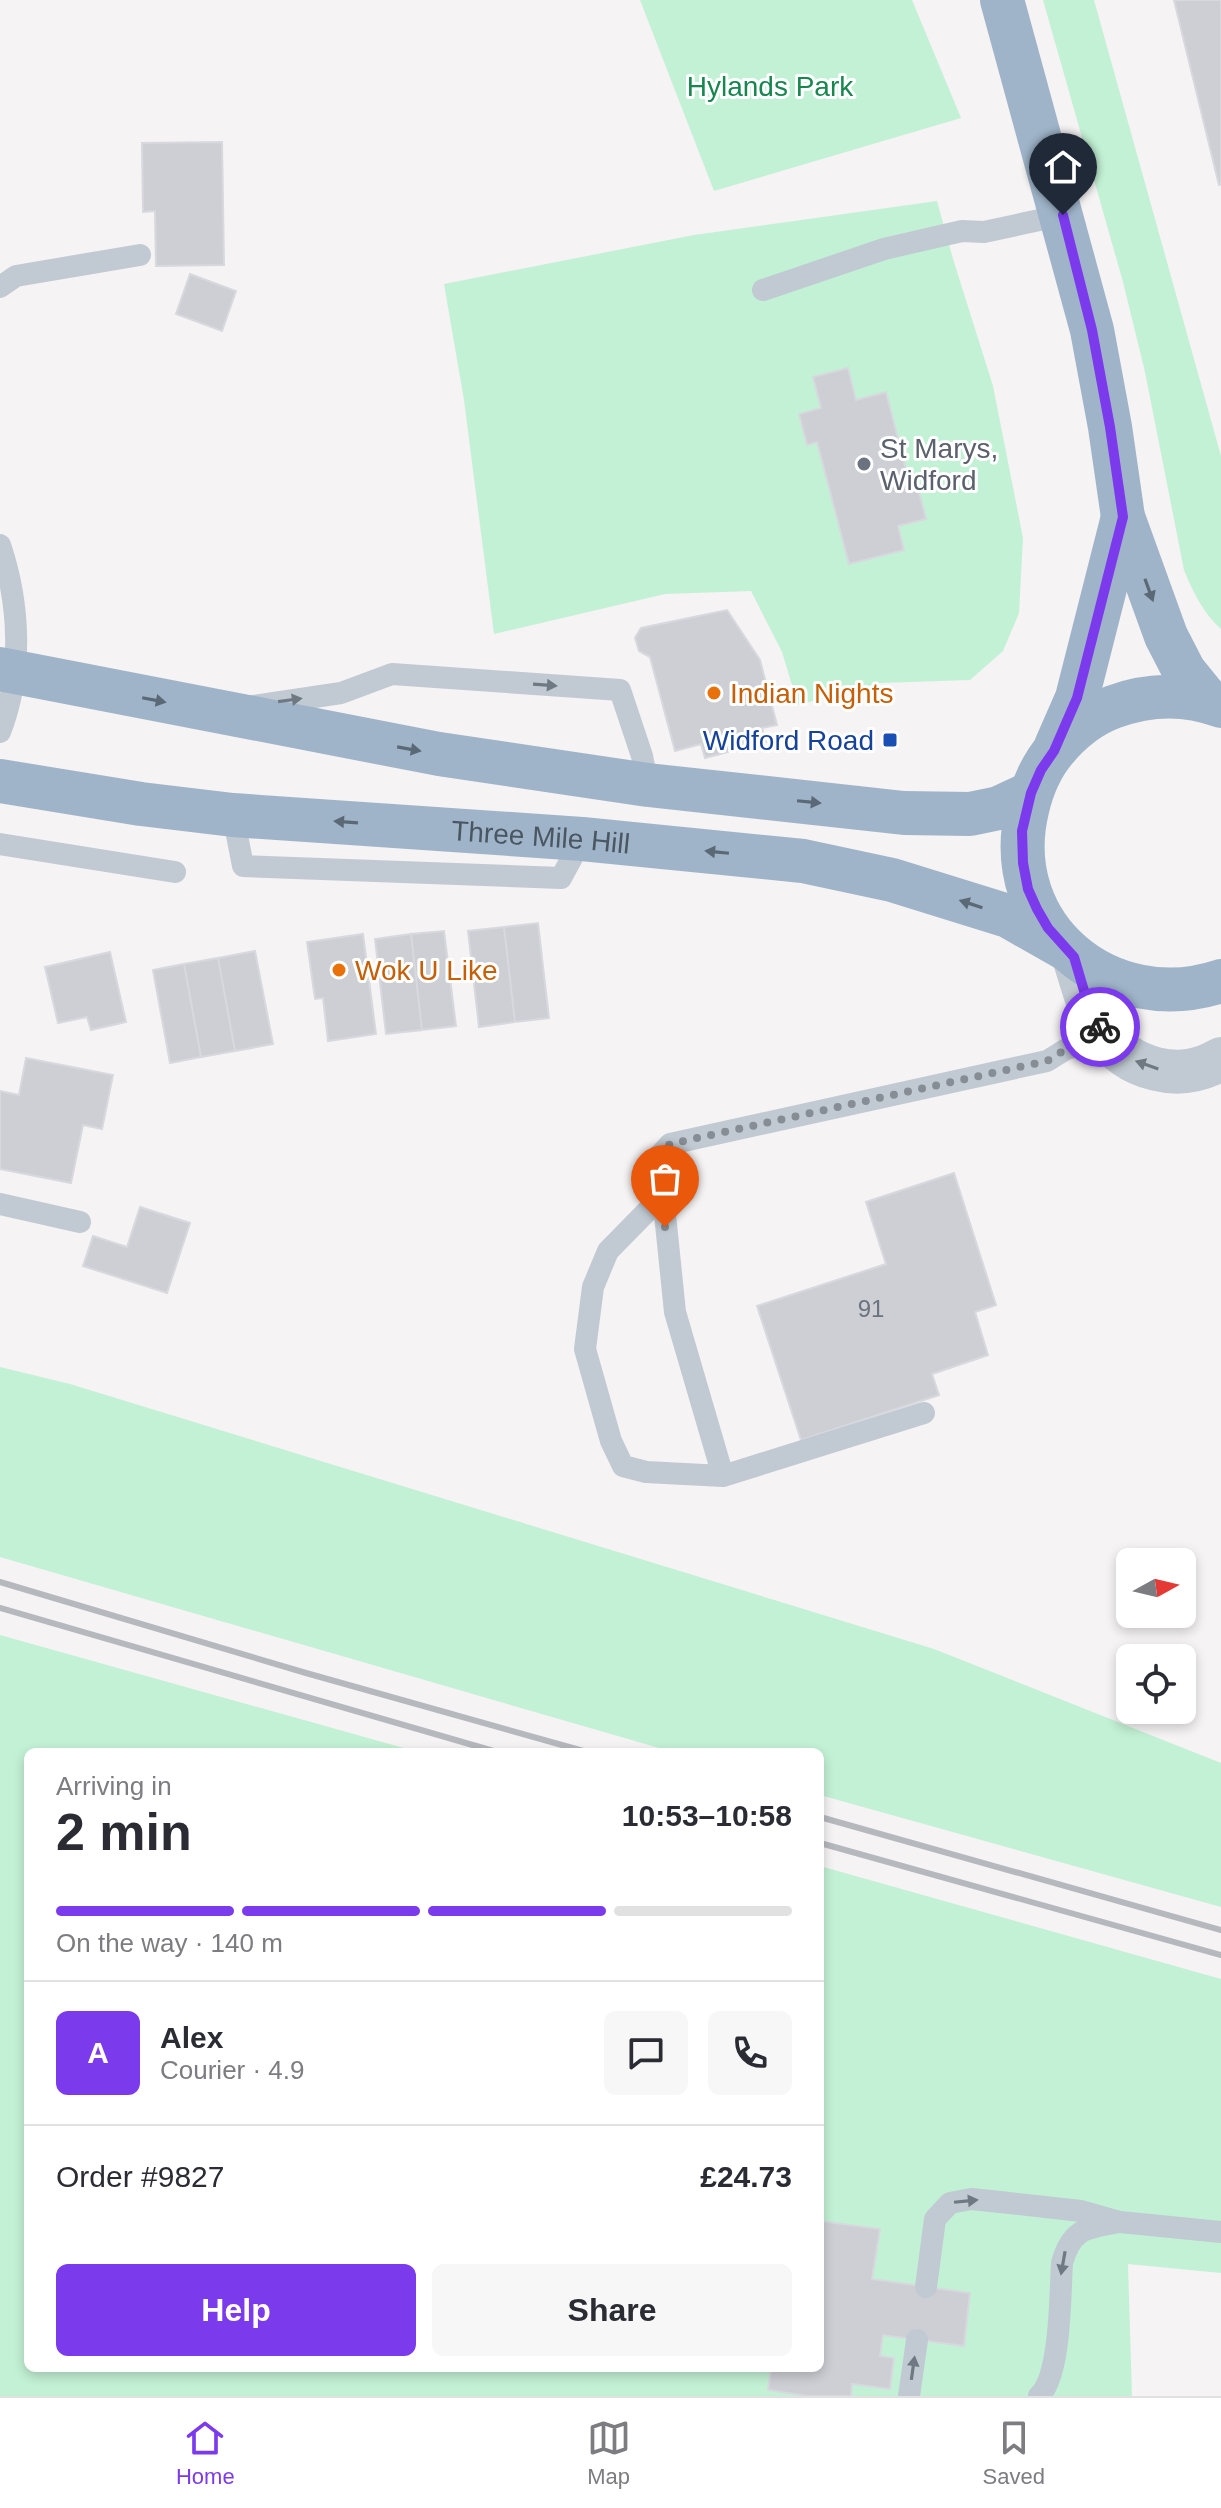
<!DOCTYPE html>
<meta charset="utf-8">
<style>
:root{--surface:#fff;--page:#f7f7f7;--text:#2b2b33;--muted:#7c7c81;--line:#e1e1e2;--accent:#7c3aed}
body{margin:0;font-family:Arial,sans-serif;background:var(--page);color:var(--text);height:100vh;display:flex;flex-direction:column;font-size:30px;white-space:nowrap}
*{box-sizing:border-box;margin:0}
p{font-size:26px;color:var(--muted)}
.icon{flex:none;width:44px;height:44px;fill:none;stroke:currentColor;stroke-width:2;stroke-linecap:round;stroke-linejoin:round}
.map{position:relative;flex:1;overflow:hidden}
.panel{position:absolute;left:24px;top:1748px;width:800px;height:624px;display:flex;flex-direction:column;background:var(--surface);border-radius:12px;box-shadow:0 4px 12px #0003}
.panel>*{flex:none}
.needle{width:52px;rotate:82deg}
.fabs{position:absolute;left:1116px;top:1548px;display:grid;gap:16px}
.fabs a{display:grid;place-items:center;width:80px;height:80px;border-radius:12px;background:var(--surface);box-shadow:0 4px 12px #0003;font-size:40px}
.pin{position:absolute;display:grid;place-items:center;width:68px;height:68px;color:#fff;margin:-82px -34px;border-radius:50% 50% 50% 0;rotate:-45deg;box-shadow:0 0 8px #0007}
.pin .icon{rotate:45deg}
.courier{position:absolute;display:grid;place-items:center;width:80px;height:80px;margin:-40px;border:6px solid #7c3aed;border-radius:50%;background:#fff;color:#222;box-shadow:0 2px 10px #0007}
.head em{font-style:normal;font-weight:800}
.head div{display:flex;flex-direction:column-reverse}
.head{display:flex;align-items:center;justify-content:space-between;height:136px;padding:0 32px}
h1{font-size:52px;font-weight:800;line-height:60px}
.bar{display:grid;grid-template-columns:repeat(4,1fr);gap:12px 8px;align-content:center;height:96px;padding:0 32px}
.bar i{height:10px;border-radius:6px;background:var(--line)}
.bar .current{background:var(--accent)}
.bar p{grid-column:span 4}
.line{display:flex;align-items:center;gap:20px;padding:0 32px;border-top:2px solid var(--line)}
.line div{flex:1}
.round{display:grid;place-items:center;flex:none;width:84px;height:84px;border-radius:12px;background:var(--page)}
.button{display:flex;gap:16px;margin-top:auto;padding:16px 32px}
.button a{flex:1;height:92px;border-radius:12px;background:var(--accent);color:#fff;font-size:32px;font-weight:800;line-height:92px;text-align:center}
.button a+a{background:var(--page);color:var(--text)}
.menu{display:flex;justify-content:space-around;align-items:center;height:112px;border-top:2px solid var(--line);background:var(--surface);font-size:22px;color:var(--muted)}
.menu a{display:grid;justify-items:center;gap:4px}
.menu .current{color:var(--accent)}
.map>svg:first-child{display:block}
.green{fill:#c3f1d5}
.building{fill:#cdcfd5;stroke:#d7d9de;stroke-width:2}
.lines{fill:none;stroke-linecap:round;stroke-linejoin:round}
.service{stroke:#c1cad2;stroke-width:22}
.minor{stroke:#c1cad2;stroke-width:44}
.trunk{stroke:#9fb4c9;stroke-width:44}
.rail{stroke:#b5b8bd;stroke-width:6}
.oneway{fill:#5b6976}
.oneway2{fill:#6e7983}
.done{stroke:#868d94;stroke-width:8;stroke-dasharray:0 14.4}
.route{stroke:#7c3aed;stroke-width:10}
.worship-dot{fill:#6b7280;stroke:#fff;stroke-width:3}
.food-dot{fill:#e8710a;stroke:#fff;stroke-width:3}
.transit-dot{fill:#1a4fb4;stroke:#fff;stroke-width:3}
.labels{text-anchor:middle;stroke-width:6;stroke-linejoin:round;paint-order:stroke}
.number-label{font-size:24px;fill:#6b747e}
.park-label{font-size:28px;fill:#17864f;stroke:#fff}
.worship-label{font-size:28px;fill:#5b616d;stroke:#fff;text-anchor:start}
.food-label{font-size:28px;fill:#c56008;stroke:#fff;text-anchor:start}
.transit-label{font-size:28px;fill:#164399;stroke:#fff;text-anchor:end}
.street-label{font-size:28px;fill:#4a5661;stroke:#fff}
</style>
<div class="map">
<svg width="1221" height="2396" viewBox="0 0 1221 2396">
<rect width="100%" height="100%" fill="#f5f3f3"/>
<path class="green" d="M640,0h272l49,118 -247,73z
M1043,0h51l127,456v173c-18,-16 -28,-37 -37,-59l-39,-198 -22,-90z
M937,201l16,58 40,127 30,152 -4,75 -16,38 -33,29 -89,3 -83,22 -16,-53 -31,-61 -86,3 -171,40 -30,-234 -20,-116 250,-49z
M0,1367l70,17 864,265 287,114v144l-401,-112v-43h-147l-673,-195z
M0,1635l418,117h-390v616h792v-502l401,113v294l-93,-9 4,132h-1132z"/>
<path class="building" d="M1174,0h47v184l-2,1z
M222,142l2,123 -68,1 -1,-55 -12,1 -1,-69z
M190,274l46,17 -14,40 -46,-17z
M848,368l8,32 30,-8 24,93 7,-1 9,35 -28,7 6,24 -55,14 -32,-122 -10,3 -8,-31 22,-6 -8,-31z
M727,610l33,50 17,65 -15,3 4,14 -61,16 -4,-14 -26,7 -25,-94 -11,-6 -4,-13 6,-10z
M538,923l11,95 -34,4 -11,-95z
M504,927l11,95 -36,5 -11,-96z
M444,931l12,95 -34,4 -11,-96z
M363,934l13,100 -48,7 -5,-43 -8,1 -8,-57z
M411,934l11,96 -36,4 -11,-95z
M255,951l18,93 -38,7 -17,-93z
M110,952l16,70 -35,8 -4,-13 -29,6 -13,-56z
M218,958l17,93 -34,6 -17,-93z
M184,964l17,93 -31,6 -17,-93z
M26,1058l87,17 -11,54 -19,-4 -12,58 -71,-14v-78l19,4z
M954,1173l42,132 -21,7 13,43 -56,19 7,21 -138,45 -44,-134 129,-42 -20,-62z
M140,1207l50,16 -23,70 -84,-27 10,-30 34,11z
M820,2221l60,8 -8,50 98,14 -6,53 -81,-11 -3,21 14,2 -4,31 -38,-5 -1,12h-43l-40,-6 3,-22h49z"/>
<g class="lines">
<path class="service" d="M0,287l16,-11 124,-21
M763,290l121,-41 78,-18 22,1 79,-17
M0,545c20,59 23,128 0,187
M253,706l88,-13 51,-19 228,16 22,66 6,29
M233,815l10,51 318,12 21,-39
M0,844l175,28
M662,1196l-54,55 -15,36 -8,62 26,92 12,25 23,6 77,4
M0,1204l80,18
M924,1413l-201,63 -48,-164 -16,-156 11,-12 377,-83 21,-13 41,-6
M926,2287l9,-68 15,-16 21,-4 29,3 81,9 39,11 101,10
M909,2396l8,-56
M1039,2396c22,-20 21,-102 23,-133 9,-32 22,-35 52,-40"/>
<path class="minor" d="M1074,957c15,49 25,98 82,112 24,6 44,2 65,-10"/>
<g class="trunk">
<path d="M1002,0l90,330 18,97 13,90 43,119 18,35 25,31"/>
<path d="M0,669l439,85 209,31 256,28 66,1 29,-6 32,-15"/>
<path d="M1221,706c-35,-13 -73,-12 -108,1 -22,8 -43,25 -58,43 -15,18 -23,38 -28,60 -28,118 83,208 194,171"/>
<path d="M1056,746l21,-48 46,-181"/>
<path id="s1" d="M0,781l141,23 92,11 349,24 221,22 89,19 116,36 58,33"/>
</g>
<path class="rail" d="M0,1582l306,91 281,79
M0,1608l497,144
M820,1817l401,113
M820,1843l401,112"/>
</g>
<defs><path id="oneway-solid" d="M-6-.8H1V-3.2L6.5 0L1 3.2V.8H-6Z" transform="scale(2)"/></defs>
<g class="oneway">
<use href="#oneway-solid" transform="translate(1149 590) rotate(70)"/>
<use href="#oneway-solid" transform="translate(154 700) rotate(11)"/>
<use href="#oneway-solid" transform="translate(409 749) rotate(10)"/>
<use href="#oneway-solid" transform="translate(809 802) rotate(6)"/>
<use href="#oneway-solid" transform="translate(346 822) rotate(-176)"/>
<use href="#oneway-solid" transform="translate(717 852) rotate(-174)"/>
<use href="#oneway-solid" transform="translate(971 904) rotate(-162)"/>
</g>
<g class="oneway2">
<use href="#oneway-solid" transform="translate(545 685) rotate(4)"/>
<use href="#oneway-solid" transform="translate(290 700) rotate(-8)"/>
<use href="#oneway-solid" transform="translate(1147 1065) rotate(-161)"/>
<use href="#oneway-solid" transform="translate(966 2201) rotate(-6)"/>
<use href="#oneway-solid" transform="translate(1063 2263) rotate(100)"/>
<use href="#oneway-solid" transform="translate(913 2368) rotate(-82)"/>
</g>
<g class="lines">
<path class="done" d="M665,1227l-6,-71 11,-12 377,-83 21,-13 41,-6 -9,-15"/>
<path class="route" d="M1063,215l29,115 18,97 13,90 -46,181 -23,53 -13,19 -10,23 -9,38 1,32 5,26 9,20 11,19 26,29 16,54 10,16"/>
</g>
<circle class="worship-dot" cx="864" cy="464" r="8"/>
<g class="food-dot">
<circle cx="714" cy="693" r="8"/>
<circle cx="339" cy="970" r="8"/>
</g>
<rect class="transit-dot" x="882" y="732" width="16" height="16" rx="4"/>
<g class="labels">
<g class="number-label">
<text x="871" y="1317">91</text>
</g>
<g class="park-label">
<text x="770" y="96">Hylands Park</text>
</g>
<g class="worship-label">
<text x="880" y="458">St Marys,<tspan x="880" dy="32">Widford</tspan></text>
</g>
<g class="food-label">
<text x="730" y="703">Indian Nights</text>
<text x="355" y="980">Wok U Like</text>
</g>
<g class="transit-label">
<text x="874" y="750">Widford Road</text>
</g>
<g class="street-label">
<text dy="10" stroke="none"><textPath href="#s1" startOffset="544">Three Mile Hill</textPath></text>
</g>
</g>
</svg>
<div class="fabs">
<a><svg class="needle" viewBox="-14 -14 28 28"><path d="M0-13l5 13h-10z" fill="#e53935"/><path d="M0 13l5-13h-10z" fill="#7c7c81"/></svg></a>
<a><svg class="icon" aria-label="locate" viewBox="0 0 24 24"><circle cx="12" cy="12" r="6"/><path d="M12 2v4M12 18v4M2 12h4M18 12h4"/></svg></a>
</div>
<div class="pin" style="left:665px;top:1227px;background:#ea580c"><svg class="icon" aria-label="bag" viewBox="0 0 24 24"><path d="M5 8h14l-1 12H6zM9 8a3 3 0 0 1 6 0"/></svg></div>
<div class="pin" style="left:1063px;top:215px;background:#1f2937"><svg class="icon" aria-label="home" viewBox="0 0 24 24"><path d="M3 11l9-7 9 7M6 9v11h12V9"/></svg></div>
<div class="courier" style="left:1100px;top:1027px"><svg class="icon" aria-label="bike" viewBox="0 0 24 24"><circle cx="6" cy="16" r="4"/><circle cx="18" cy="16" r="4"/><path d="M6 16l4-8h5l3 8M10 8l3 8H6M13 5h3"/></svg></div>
<section class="panel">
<div class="head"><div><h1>2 min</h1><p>Arriving in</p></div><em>10:53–10:58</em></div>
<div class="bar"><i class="current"></i><i class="current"></i><i class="current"></i><i></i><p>On the way · 140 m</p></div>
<div class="line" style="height:144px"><b class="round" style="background:var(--accent);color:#fff">A</b><div><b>Alex</b><p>Courier · 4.9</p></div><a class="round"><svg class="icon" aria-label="chat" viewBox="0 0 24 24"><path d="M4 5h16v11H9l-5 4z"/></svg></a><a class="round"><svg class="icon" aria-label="phone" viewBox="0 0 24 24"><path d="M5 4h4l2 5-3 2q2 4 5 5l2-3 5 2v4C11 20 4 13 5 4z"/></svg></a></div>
<div class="line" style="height:104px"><div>Order #9827</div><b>£24.73</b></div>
<div class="button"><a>Help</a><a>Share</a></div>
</section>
</div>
<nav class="menu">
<a class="current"><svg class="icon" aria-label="home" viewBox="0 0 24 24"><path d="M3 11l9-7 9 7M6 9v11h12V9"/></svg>Home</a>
<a><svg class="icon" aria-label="map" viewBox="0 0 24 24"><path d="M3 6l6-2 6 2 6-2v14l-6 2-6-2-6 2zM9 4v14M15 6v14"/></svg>Map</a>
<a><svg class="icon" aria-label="saved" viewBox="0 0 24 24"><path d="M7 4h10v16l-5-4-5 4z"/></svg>Saved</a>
</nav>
